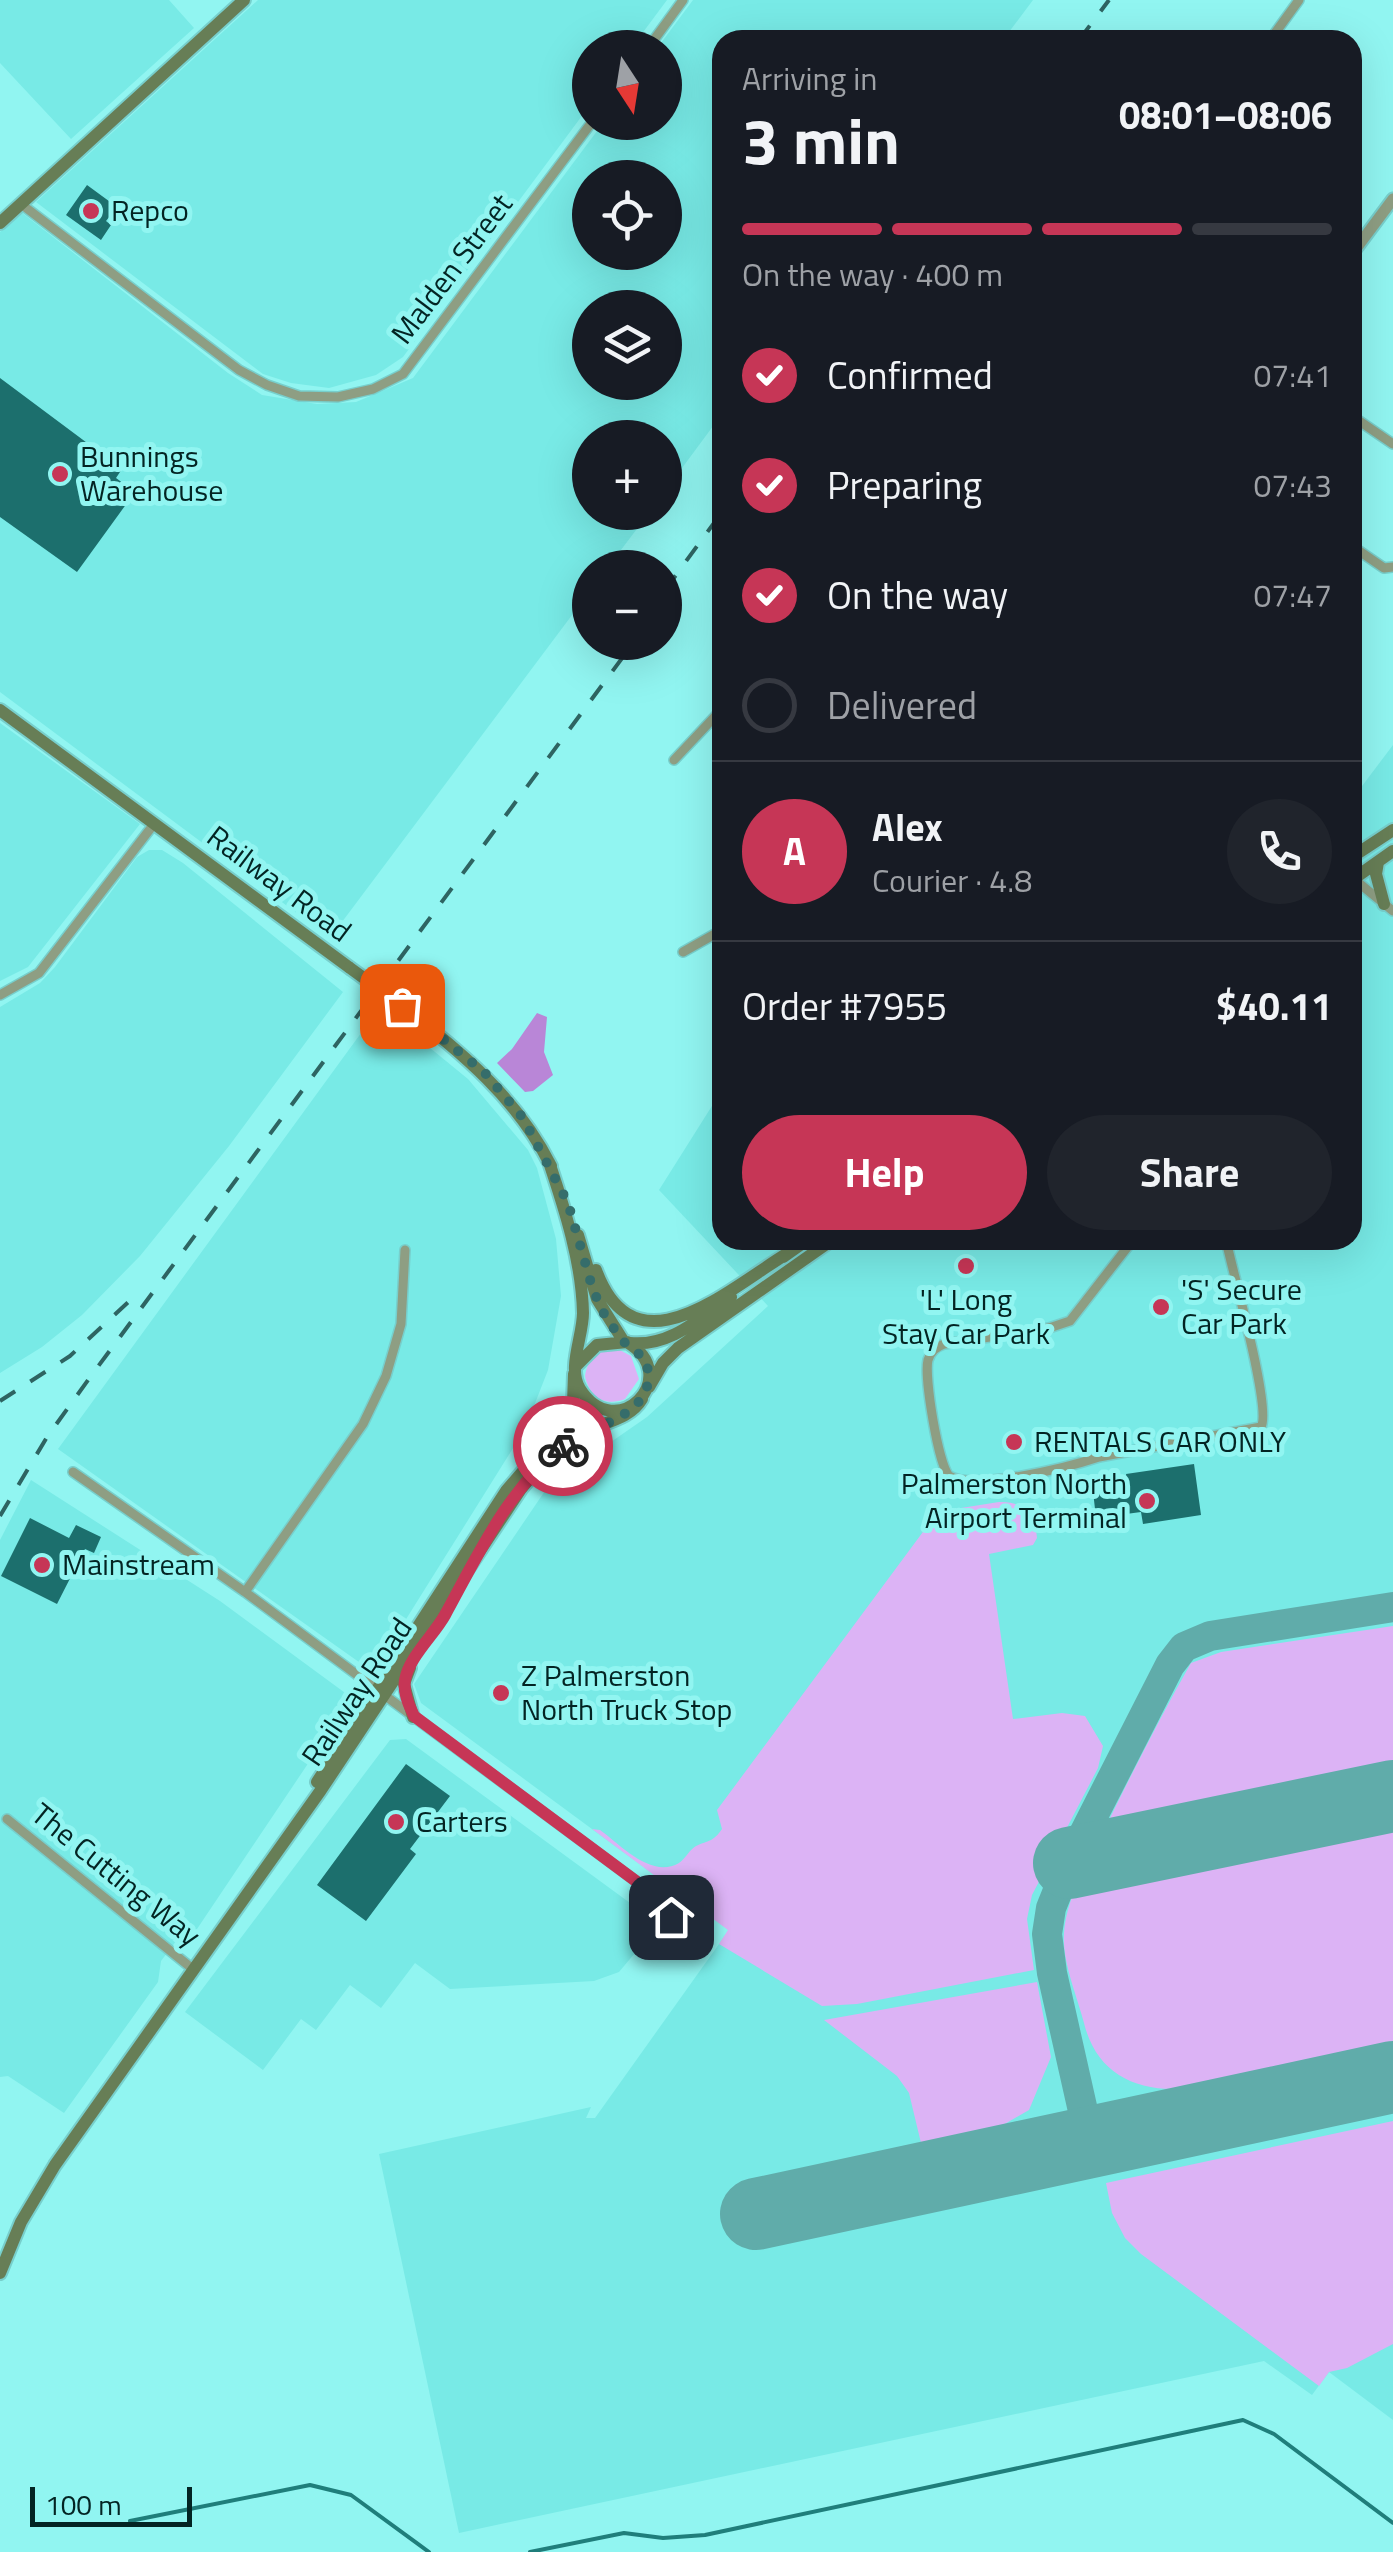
<!DOCTYPE html>
<meta charset="utf-8">
<style>
:root{--surface:#171b24;--page:#20242c;--text:#f1f3f6;--muted:#9ea1a6;--line:#363941;--accent:#c63656}
body{margin:0;font-family:"Titillium Web",sans-serif;background:var(--page);color:var(--text);height:100vh;display:flex;flex-direction:column;font-size:38px;white-space:nowrap}
*{box-sizing:border-box;margin:0}
p{font-size:32px;color:var(--muted)}
.icon{flex:none;width:55px;height:55px;fill:none;stroke:currentColor;stroke-width:2;stroke-linecap:round;stroke-linejoin:round}
.map{position:relative;flex:1;overflow:hidden}
.side{position:absolute;left:712px;top:30px;width:650px;height:1220px;display:flex;flex-direction:column;background:var(--surface);border-radius:30px;box-shadow:0 10px 40px #0002}
.side>*{flex:none}
.needle{width:65px;rotate:168deg}
.fabs{position:absolute;left:572px;top:30px;display:grid;gap:20px}
.fabs a{display:grid;place-items:center;width:110px;height:110px;border-radius:50%;background:var(--surface);box-shadow:0 10px 40px #0002;font-size:50px}
.scale{position:absolute;left:30px;bottom:25px;width:162px;box-sizing:border-box;padding-left:10px;border:5px solid #032423;border-top:0;font-size:28px;line-height:35px;white-space:nowrap;color:#032423;-webkit-text-stroke:8px #91f5f1;paint-order:stroke}
.pin{position:absolute;display:grid;place-items:center;width:85px;height:85px;color:#fff;margin:-42px;border-radius:20px;box-shadow:0 5px 15px #0006}
.courier{position:absolute;display:grid;place-items:center;width:100px;height:100px;margin:-50px;border:8px solid #c63656;border-radius:50%;background:#fff;color:#222;box-shadow:0 2px 12px #0007}
.headline em{font-style:normal;font-weight:700}
.headline div{display:flex;flex-direction:column-reverse}
.headline{display:flex;align-items:center;justify-content:space-between;height:170px;padding:0 30px}
h1{font-size:65px;font-weight:700;line-height:75px}
.bar{display:grid;grid-template-columns:repeat(4,1fr);gap:15px 10px;align-content:center;height:120px;padding:0 30px}
.bar i{height:12px;border-radius:8px;background:var(--line)}
.bar .current{background:var(--accent)}
.bar p{grid-column:span 4}
.line{display:flex;align-items:center;gap:25px;padding:0 30px;border-top:2px solid var(--line)}
.line div{flex:1}
.round{display:grid;place-items:center;flex:none;width:105px;height:105px;border-radius:52px;background:var(--page)}
ol{padding:0 30px;list-style:none}
li{display:flex;align-items:center;gap:30px;height:110px}
li p{margin-inline-start:auto}
li .icon{padding:10px;border-radius:50%;background:var(--accent);color:#fff;stroke-width:4}
li:last-child{color:var(--muted)}
li i{width:55px;height:55px;border:5px solid var(--line);border-radius:50%}
.primary-button{display:flex;gap:20px;margin-top:auto;padding:20px 30px}
.primary-button a{flex:1;height:115px;border-radius:60px;background:var(--accent);color:#fff;font-size:40px;font-weight:700;line-height:115px;text-align:center}
.primary-button a+a{background:var(--page);color:var(--text)}
.map>svg:first-child{display:block}
.built{fill:#78eae6;fill-rule:evenodd}
.green{fill:#dcb3f5}
.forest{fill:#b986d7}
.lines{fill:none;stroke-linecap:round;stroke-linejoin:round}
.stream{stroke:#1f7e7b;stroke-width:4}
.taxiway{stroke:#60acaa;stroke-width:30}
.runway{stroke:#60acaa;stroke-width:72}
.building{fill:#1c6f6d}
.minor-casing{stroke:#77cfcc;stroke-width:12}
.tertiary-casing{stroke:#77cfcc;stroke-width:15}
.secondary-casing{stroke:#77cfcc;stroke-width:16}
.minor{stroke:#8e9e83;stroke-width:9}
.tertiary{stroke:#8e9e83;stroke-width:11}
.secondary{stroke:#677e56;stroke-width:12}
.rail{stroke:#2e6462;stroke-width:4;stroke-dasharray:18 18;stroke-linecap:butt}
.secondary-bridge-casing{stroke:#77cfcc;stroke-width:16;stroke-linecap:butt}
.secondary-bridge{stroke:#677e56;stroke-width:12}
.done{stroke:#356d6b;stroke-width:10;stroke-dasharray:0 18}
.route{stroke:#c63656;stroke-width:12}
.poi-dot{fill:#c63656;stroke:#91f5f1;stroke-width:4}
.labels{text-anchor:middle;stroke-width:10;stroke-linejoin:round;paint-order:stroke}
.poi-label{font-size:30px;fill:#032423;stroke:#91f5f1;text-anchor:start}
.street-label{font-size:30px;fill:#032423;stroke:#91f5f1}
</style>
<div class="map">
<svg width="1393" height="2552" viewBox="0 0 1393 2552">
<rect width="100%" height="100%" fill="#91f5f1"/>
<path class="built" d="M0,0h169l25,28 -123,111 -71,-76z
M258,0h409l-35,47 -42,1v57l-187,252 -27,18 -47,13 -38,-5 -28,-9 -227,-172z
M693,0h340l-30,40h-281v374l-57,77v-53h-75v74l59,1 -41,54 -18,1v23l-260,347 -330,-246v-460l21,-20 207,161 34,22 55,9 39,-2 57,-24 190,-255 62,-1v-74l-7,-1zM590,178h75v74h-75zM590,308h75v74h-75z
M0,723l140,101 -112,143 -28,14z
M1393,745v1675l-64,-48 -17,23 -48,-34 -805,172 -80,-379 212,-47 -5,11h9l134,-188 -308,-227 -7,-19 135,-199 98,-68 121,-111 -109,-116 63,-100v150h630l1,-442z
M149,850h13l21,13 160,129 -114,154 -89,110 -58,59 -40,32 -42,26v-366l40,-24 15,-16 82,-110z
M380,1007l88,72 60,71 9,18 19,71 5,57 -13,74 -23,59 -152,243 -315,-223z
M31,1480l189,121 132,97 -155,231 -17,7 -19,25 -3,21 -94,131 -56,-37 -8,1v-537z
M406,1739l235,172 -1,36 -21,25 -25,9 -144,8 -35,-26 -34,45 -31,-23 -34,45 -15,-11 -38,51 -78,-58 205,-272z"/>
<path class="green" d="M616,1348l15,8 8,23 -14,20c-20,8 -36,-2 -40,-23 3,-18 13,-27 31,-28z
M999,1502c24,-1 36,12 38,36l-4,7 -44,9 24,165 49,-6 23,3 18,30 -5,22 -66,127 -5,24 7,51 -177,34 -35,2 -103,-62 9,-14 -136,-101 8,1c21,15 51,49 79,33 7,-5 10,-13 17,-17 13,-6 17,-4 26,-17l-5,-19 217,-293 8,-6z
M1393,1626v416l-220,47c-45,0 -78,-21 -89,-66 -7,-28 -22,-61 -20,-90 3,-40 28,-78 45,-113 26,-53 53,-106 82,-157l30,-11z
M1037,1982l14,75 -22,53 -26,15 -82,18 -12,-50 -12,-17 -73,-56z
M1393,2121v223l-46,24 -18,4 -10,14 -178,-132 -16,-16 -13,-25 -6,-30z"/>
<path class="forest" d="M537,1013l10,4 -3,35 9,23 -20,16 -8,1 -28,-29 15,-14z"/>
<g class="lines">
<path class="stream" d="M130,2521l180,-36 41,10 78,57
M530,2552l94,-19 39,5 42,-3 538,-115 31,14 119,89"/>
<path class="taxiway" d="M1090,2142l-38,-169 -5,-39 4,-26 18,-45 101,-198 14,-18 26,-11 183,-29"/>
<path class="runway" d="M1069,1863l324,-67
M756,2214l637,-137"/>
</g>
<path class="building" d="M87,185l30,22 -11,14 5,4 -10,15 -35,-25z
M0,378l122,91 -6,9 19,14 -58,80 -77,-55z
M1194,1464l7,51 -58,9 -2,-12 -45,6 -3,-27 35,-5 -2,-12z
M30,1518l39,20 7,-13 25,12 -7,16 -9,-4 -28,55 -56,-28z
M406,1764l44,32 -40,53 6,5 -50,67 -49,-36z"/>
<g class="lines">
<g class="minor-casing">
<path id="minor" d="M1270,40l29,-40
M648,48l35,-48
M21,204l218,166 28,15 32,11 39,1 35,-8 30,-15 189,-252
M1352,416l41,28
M1352,546l32,22 9,-1
M674,760l48,-51
M1354,879l39,32
M683,952l39,-22
M0,995l39,-22 115,-149
M1133,1240l-63,81 -21,7 -105,16c-8,3 -13,7 -16,16 -4,16 10,104 21,116 26,15 120,-9 150,-19l162,-30c11,-18 -29,-157 -35,-187
M73,1472l172,120 415,307 9,12 5,21
M245,1592l118,-168 23,-48 15,-52 4,-74
M7,1819l187,151"/>
</g>
<g class="tertiary-casing">
<path id="tertiary" d="M1352,254l41,-55"/>
</g>
<g class="secondary-casing">
<path id="secondary" d="M0,223l244,-223
M0,710l350,258
M1352,857l41,-27
M1378,862l-2,12 8,30
M1352,880l41,-29
M402,1006c59,47 114,90 149,160
M549,1162c16,48 33,101 34,151 0,23 -16,56 -3,76 36,57 105,-12 47,-47l-30,3 -21,21
M578,1235l19,64 27,43
M783,1257l24,-17
M596,1270c39,106 131,20 192,-17
M630,1343c40,4 70,-25 101,-46
M649,1387l14,-24 15,-15 154,-108
M410,1668l-6,16 9,33
M317,1782l189,-291 60,-70 7,-18 1,-29
M0,2273l21,-51 34,-57 266,-375 200,-301c17,-21 36,-40 59,-55 21,-12 49,-13 62,-35"/>
</g>
<use href="#minor" class="minor"/>
<use href="#tertiary" class="tertiary"/>
<use href="#secondary" class="secondary"/>
<path class="rail" d="M1079,40l30,-40
M665,590l57,-78
M0,1401l70,-45 67,-62
M0,1516l47,-79 44,-61 543,-734"/>
<g class="secondary-bridge-casing">
<path id="secondary-bridge" d="M350,968l52,38"/>
</g>
<use href="#secondary-bridge" class="secondary-bridge"/>
</g>
<g class="lines">
<path class="done" d="M402,1006l82,66 39,46 45,85 25,87 13,28 18,24 21,17c19,55 -49,64 -82,87"/>
<path class="route" d="M563,1446c-55,43 -85,109 -118,169 -11,20 -36,42 -40,65 -2,13 4,25 9,36l246,183 11,18"/>
</g>
<g class="poi-dot">
<circle cx="91" cy="211" r="10"/>
<circle cx="60" cy="474" r="10"/>
<circle cx="966" cy="1266" r="10"/>
<circle cx="1161" cy="1307" r="10"/>
<circle cx="1014" cy="1442" r="10"/>
<circle cx="1147" cy="1501" r="10"/>
<circle cx="42" cy="1565" r="10"/>
<circle cx="501" cy="1693" r="10"/>
<circle cx="396" cy="1822" r="10"/>
</g>
<g class="labels">
<g class="poi-label">
<text x="111" y="221">Repco</text>
<text x="80" y="467">Bunnings<tspan x="80" dy="34">Warehouse</tspan></text>
<text x="1181" y="1300">'S' Secure<tspan x="1181" dy="34">Car Park</tspan></text>
<text x="966" y="1310" text-anchor="middle">'L' Long<tspan x="966" dy="34">Stay Car Park</tspan></text>
<text x="1034" y="1452">RENTALS CAR ONLY</text>
<text x="1127" y="1494" text-anchor="end">Palmerston North<tspan x="1127" dy="34">Airport Terminal</tspan></text>
<text x="62" y="1575">Mainstream</text>
<text x="521" y="1686">Z Palmerston<tspan x="521" dy="34">North Truck Stop</tspan></text>
<text x="416" y="1832">Carters</text>
</g>
<g class="street-label">
<text transform="translate(452 269) rotate(-53)" y="10">Malden Street</text>
<text transform="translate(279 884) rotate(37)" y="10">Railway Road</text>
<text transform="translate(357 1692) rotate(-56)" y="10">Railway Road</text>
<text transform="translate(116 1875) rotate(39)" y="10">The Cutting Way</text>
</g>
</g>
</svg>
<div class="fabs">
<a><svg class="needle" viewBox="-14 -14 28 28"><path d="M0-13l5 13h-10z" fill="#e53935"/><path d="M0 13l5-13h-10z" fill="#9ea1a6"/></svg></a>
<a><svg class="icon" aria-label="locate" viewBox="0 0 24 24"><circle cx="12" cy="12" r="6"/><path d="M12 2v4M12 18v4M2 12h4M18 12h4"/></svg></a>
<a><svg class="icon" aria-label="layers" viewBox="0 0 24 24"><path d="M12 4l9 5-9 5-9-5zM3 14l9 5 9-5"/></svg></a>
<a>+</a>
<a>−</a>
</div>
<div class="scale">100 m</div>
<div class="pin" style="left:402px;top:1006px;background:#ea580c"><svg class="icon" aria-label="bag" viewBox="0 0 24 24"><path d="M5 8h14l-1 12H6zM9 8a3 3 0 0 1 6 0"/></svg></div>
<div class="pin" style="left:671px;top:1917px;background:#1f2937"><svg class="icon" aria-label="home" viewBox="0 0 24 24"><path d="M3 11l9-7 9 7M6 9v11h12V9"/></svg></div>
<div class="courier" style="left:563px;top:1446px"><svg class="icon" aria-label="bike" viewBox="0 0 24 24"><circle cx="6" cy="16" r="4"/><circle cx="18" cy="16" r="4"/><path d="M6 16l4-8h5l3 8M10 8l3 8H6M13 5h3"/></svg></div>
<section class="side">
<div class="headline"><div><h1>3 min</h1><p>Arriving in</p></div><em>08:01–08:06</em></div>
<div class="bar"><i class="current"></i><i class="current"></i><i class="current"></i><i></i><p>On the way · 400 m</p></div>
<ol>
<li><svg class="icon" aria-label="check" viewBox="0 0 24 24"><path d="M5 12l5 5 9-10"/></svg>Confirmed<p>07:41</p></li>
<li><svg class="icon" aria-label="check" viewBox="0 0 24 24"><path d="M5 12l5 5 9-10"/></svg>Preparing<p>07:43</p></li>
<li><svg class="icon" aria-label="check" viewBox="0 0 24 24"><path d="M5 12l5 5 9-10"/></svg>On the way<p>07:47</p></li>
<li><i></i>Delivered</li>
</ol>
<div class="line" style="height:180px"><b class="round" style="background:var(--accent);color:#fff">A</b><div><b>Alex</b><p>Courier · 4.8</p></div><a class="round"><svg class="icon" aria-label="phone" viewBox="0 0 24 24"><path d="M5 4h4l2 5-3 2q2 4 5 5l2-3 5 2v4C11 20 4 13 5 4z"/></svg></a></div>
<div class="line" style="height:130px"><div>Order #7955</div><b>$40.11</b></div>
<div class="primary-button"><a>Help</a><a>Share</a></div>
</section>
</div>
